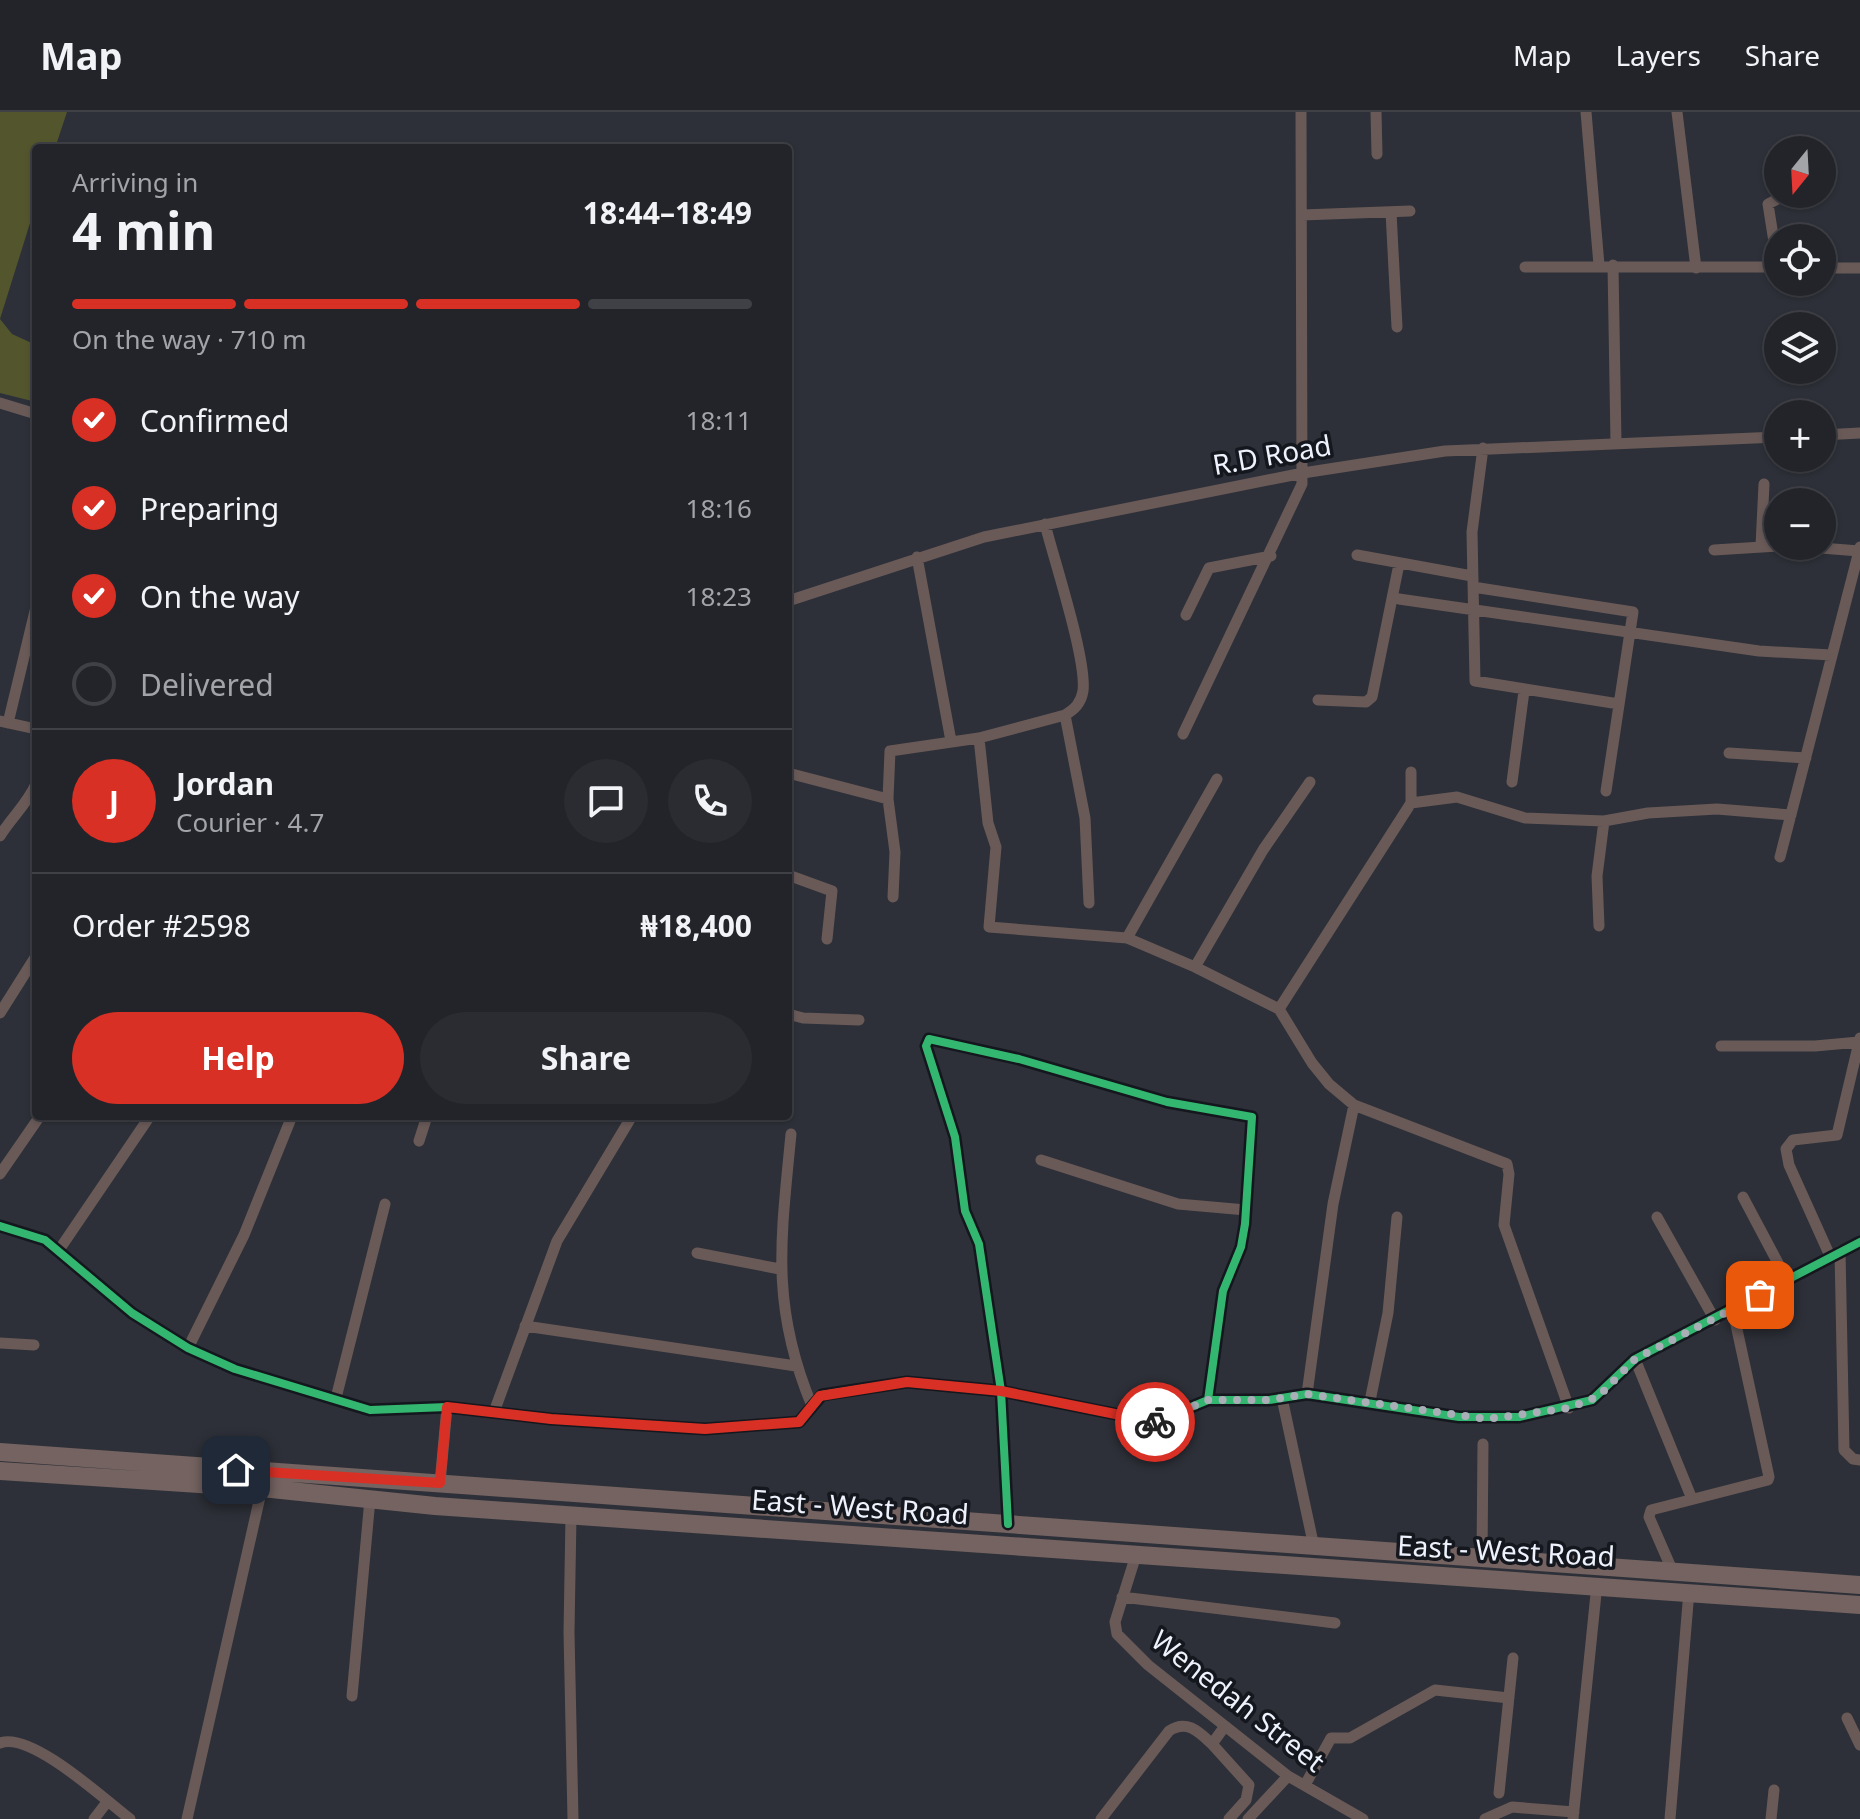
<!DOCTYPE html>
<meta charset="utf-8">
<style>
:root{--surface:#22242a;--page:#2a2c32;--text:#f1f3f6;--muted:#a2a4a8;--line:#3f4147;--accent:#d93025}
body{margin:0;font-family:"Noto Sans",sans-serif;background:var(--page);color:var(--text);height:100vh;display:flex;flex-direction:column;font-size:30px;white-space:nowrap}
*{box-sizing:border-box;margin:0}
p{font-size:26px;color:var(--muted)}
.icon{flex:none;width:44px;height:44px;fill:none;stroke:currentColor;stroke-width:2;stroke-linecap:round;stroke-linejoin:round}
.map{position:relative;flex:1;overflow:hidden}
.side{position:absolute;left:32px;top:32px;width:760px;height:976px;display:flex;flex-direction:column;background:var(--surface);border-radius:8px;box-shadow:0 2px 6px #0004,0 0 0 2px var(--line)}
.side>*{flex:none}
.needle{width:52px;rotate:198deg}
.buttons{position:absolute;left:1764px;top:24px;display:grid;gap:16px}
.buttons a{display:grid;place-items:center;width:72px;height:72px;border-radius:50%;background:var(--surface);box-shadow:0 2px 6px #0004,0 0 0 2px var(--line);font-size:40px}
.pin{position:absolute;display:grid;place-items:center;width:68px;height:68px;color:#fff;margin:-34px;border-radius:16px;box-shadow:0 4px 12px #0006}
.courier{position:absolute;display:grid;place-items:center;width:80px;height:80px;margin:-40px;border:6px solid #d93025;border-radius:50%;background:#fff;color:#222;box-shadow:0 2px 10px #0007}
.overview em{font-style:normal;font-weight:700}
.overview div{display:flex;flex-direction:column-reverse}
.overview{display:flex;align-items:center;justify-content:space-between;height:136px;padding:0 40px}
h1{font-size:52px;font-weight:700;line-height:60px}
.bar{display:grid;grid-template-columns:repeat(4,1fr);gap:12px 8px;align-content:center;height:96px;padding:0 40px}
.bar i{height:10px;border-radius:6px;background:var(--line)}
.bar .on{background:var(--accent)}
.bar p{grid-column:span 4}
.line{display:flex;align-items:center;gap:20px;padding:0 40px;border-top:2px solid var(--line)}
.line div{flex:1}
.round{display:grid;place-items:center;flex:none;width:84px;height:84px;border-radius:42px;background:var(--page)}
ol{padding:0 40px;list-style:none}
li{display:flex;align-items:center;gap:24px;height:88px}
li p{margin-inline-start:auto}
li .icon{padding:8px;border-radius:50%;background:var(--accent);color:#fff;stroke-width:4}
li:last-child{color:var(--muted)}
li i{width:44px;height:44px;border:4px solid var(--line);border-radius:50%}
.cta{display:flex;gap:16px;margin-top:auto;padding:16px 40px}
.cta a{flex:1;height:92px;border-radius:48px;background:var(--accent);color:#fff;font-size:32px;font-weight:700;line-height:92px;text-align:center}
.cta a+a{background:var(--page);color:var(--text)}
header{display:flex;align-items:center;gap:48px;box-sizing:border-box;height:112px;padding:0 40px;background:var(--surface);border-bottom:2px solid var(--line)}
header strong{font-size:38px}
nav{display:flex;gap:44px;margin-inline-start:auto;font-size:28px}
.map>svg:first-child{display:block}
.green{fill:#53552d}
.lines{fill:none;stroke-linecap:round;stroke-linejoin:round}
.minor{stroke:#695a58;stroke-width:11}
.primary{stroke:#746361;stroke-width:18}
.cycleway-casing{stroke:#14171d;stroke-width:13}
.cycleway{stroke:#33b770;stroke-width:8}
.done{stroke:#aaaeb7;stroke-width:8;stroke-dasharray:0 14.4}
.route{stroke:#d93025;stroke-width:10}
.labels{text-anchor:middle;stroke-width:7;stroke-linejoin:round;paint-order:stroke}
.street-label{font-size:28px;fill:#edf2fc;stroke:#14171d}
</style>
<header>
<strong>Map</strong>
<nav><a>Map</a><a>Layers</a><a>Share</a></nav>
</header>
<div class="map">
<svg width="1860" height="1707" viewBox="0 0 1860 1707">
<rect width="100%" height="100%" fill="#2d3038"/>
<path class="green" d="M0,0h67l-12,36h-19v56l-36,115 12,15 24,11v57l-36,-9z"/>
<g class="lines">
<path class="minor" d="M1376,0l1,42
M1586,0l13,153
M1677,0l19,156
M1391,100l6,115
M1302,103l108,-4
M1613,153l3,178
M1525,155h253
M1778,155l-10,-63 19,-10
M1822,156h38
M0,291l36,11
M1822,323l38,-2
M1483,336l-11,84 3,149 144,23
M1761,434l3,-62
M1796,434l63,5
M1714,438l64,-4
M1357,443l115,21
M917,445l34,184
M1473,475l160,25 -27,179
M1399,487l360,52 72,4
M788,489l196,-64 319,-64 142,-22 333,-14
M1186,503l23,-47 62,-12
M1318,588l48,2 6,-5 27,-133
M1065,603l20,103 4,85
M0,609l36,8
M8,611l28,-116
M1183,622l119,-250 -1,-372
M979,626l9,85 8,24 -7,80 138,11 68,29 84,42 33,54 17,21 25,21 153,59 2,10 -5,51 65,183
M1729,641l77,5
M788,661l100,26
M1512,670l12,-91
M1411,691l46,-6 68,21 79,3 44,-8 69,-4 74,6
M0,724c12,-19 27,-32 36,-52
M1780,745l80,-310
M788,763l44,16 -5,48
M893,785l2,-45 -7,-53 2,-48 89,-13 86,-23c10,-6 16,-12 18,-24 4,-31 -29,-131 -38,-167
M1599,814l-2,-50 7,-55
M1127,826l90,-159
M1195,855l68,-117 47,-68
M1279,897l132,-206v-31
M0,901l36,-57
M788,902l15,4 56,2
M1721,934h94l44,-4
M791,1022c-10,105 -21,171 21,272
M419,1029l8,-25
M1041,1048l137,44 68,6
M0,1062l40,-58
M1743,1085l44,83
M1657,1105l58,103
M0,1114l45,14 87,73 56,35 47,21 135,41 77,-3 104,12 154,10 94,-7 23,-27 85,-13 94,9 154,31 53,-22h61l38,-6 152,23h60l73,-17 43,-41 225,-117
M59,1138l91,-134
M1840,1139l4,199 9,9 7,1
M697,1141l83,16
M1830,1144l-41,-91 -3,-16 7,-9 44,-5 23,-97
M525,1214l271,40
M0,1231l34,2
M188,1236l56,-113 48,-119
M1635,1247l57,140
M1307,1282l26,-190 21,-99
M336,1286l49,-194
M1282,1286l32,149
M1370,1289l18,-88 9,-96
M494,1300l63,-171 75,-125
M440,1371l7,-76
M571,1404l-2,116 4,187
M1008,1412l-7,-133 -22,-147 -14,-33 -10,-74 -29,-91 3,-7 90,20 148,43 85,15 -7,107 -4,23 -18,44 -15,109
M1136,1443l-21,67 2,12 31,31 140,111 75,43
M1482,1447l1,-115
M1673,1460l-24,-55 2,-7 117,-30 1,-3 -36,-166
M1122,1485l213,26
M352,1584l18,-197
M1847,1606l13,27
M0,1631c31,-12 105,57 130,76
M1212,1632l37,41 -3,15 -17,19
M1305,1673l26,-47h19l85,-48 74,8
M1499,1681l14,-135
M94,1707l13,-17
M187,1707l75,-331
M1101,1707l68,-88c18,-12 30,1 43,13l13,-18
M1248,1707l40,-43
M1485,1707l27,-12 62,5
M1573,1707l24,-235
M1670,1707l19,-228
M1771,1707l3,-29"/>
<path class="primary" d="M0,1340l1860,133
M0,1359l262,17 173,18 1425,99"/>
<g class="cycleway-casing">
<path id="cycleway" d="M0,1114l45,14 87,73 56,35 47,21 135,41 77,-3 104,12 154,10 94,-7 23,-27 85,-13 94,9 154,31 53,-22h61l38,-6 152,23h60l73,-17 43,-41 225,-117
M1008,1412l-7,-133 -22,-147 -14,-33 -10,-74 -29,-91 3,-7 90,20 148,43 85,15 -7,107 -4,23 -18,44 -15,109"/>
</g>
<use href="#cycleway" class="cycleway"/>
</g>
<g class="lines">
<path class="done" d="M1155,1310l53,-22h61l38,-6 180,25 82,-11 30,-12 36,-37 125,-64"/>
<path class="route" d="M236,1358l204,13 7,-76 104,12 154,10 94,-7 21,-26 87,-14 94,9 154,31"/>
</g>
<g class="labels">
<g class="street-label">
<text transform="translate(1272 343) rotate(-10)" y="10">R.D Road</text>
<text transform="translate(860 1395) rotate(4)" y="10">East - West Road</text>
<text transform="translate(1506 1439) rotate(3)" y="10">East - West Road</text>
<text transform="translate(1238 1589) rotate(38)" y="10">Wenedah Street</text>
</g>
</g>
</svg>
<div class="buttons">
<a><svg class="needle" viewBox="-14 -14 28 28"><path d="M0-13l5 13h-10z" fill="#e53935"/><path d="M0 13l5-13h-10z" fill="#a2a4a8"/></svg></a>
<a><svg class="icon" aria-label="locate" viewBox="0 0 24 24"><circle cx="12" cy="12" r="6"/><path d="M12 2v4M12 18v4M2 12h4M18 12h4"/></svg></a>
<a><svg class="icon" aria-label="layers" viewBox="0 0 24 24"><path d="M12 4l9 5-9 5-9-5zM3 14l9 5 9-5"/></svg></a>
<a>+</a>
<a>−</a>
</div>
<div class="pin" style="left:1760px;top:1183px;background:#ea580c"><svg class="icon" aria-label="bag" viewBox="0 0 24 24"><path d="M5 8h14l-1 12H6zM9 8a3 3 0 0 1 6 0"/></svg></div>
<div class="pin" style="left:236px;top:1358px;background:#1f2937"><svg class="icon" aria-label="home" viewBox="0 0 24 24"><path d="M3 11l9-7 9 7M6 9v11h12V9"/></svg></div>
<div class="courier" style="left:1155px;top:1310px"><svg class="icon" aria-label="bike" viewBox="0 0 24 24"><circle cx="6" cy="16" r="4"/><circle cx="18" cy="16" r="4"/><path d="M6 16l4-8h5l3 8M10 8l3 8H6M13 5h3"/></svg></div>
<section class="side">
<div class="overview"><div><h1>4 min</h1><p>Arriving in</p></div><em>18:44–18:49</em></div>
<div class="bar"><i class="on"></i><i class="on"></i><i class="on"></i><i></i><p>On the way · 710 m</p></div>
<ol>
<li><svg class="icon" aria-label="check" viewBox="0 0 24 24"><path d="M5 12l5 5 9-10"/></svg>Confirmed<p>18:11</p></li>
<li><svg class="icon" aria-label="check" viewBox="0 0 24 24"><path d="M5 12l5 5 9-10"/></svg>Preparing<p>18:16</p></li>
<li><svg class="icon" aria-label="check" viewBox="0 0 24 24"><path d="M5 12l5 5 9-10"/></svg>On the way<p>18:23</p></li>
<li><i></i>Delivered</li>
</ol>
<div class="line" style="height:144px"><b class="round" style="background:var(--accent);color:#fff">J</b><div><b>Jordan</b><p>Courier · 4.7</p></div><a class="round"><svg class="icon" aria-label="chat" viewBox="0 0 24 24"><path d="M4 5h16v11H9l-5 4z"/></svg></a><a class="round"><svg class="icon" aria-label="phone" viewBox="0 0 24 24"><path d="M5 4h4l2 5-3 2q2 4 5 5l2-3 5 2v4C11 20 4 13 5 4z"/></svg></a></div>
<div class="line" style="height:104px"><div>Order #2598</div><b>₦18,400</b></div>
<div class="cta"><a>Help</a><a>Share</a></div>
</section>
</div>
